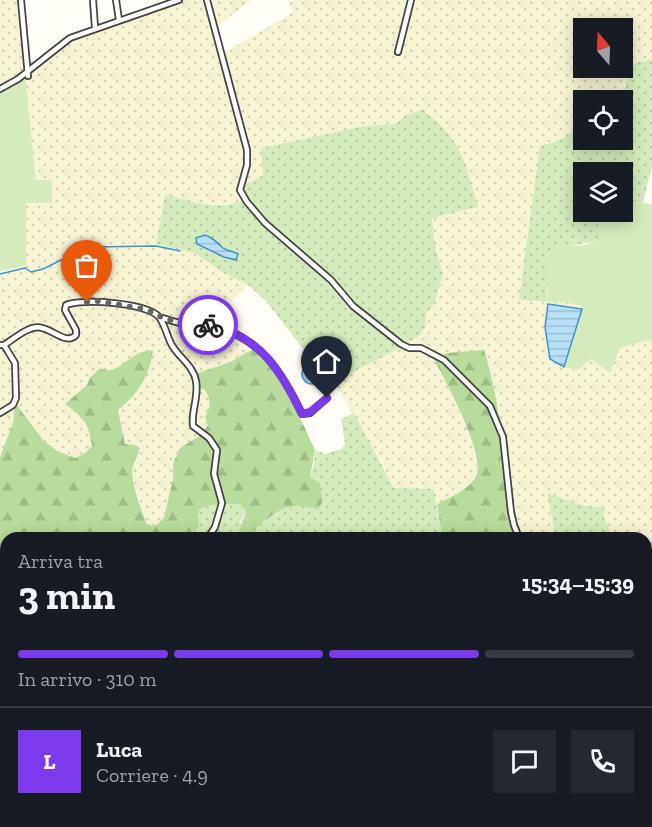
<!DOCTYPE html>
<html lang="it">
<meta charset="utf-8">
<style>
:root{--surface:#171b24;--page:#242831;--text:#f1f3f6;--muted:#9ea1a6;--line:#363941;--accent:#7c3aed}
body{margin:0;font-family:"Zilla Slab",serif;background:var(--page);color:var(--text);height:100vh;display:flex;flex-direction:column;font-size:22px;white-space:nowrap}
*{box-sizing:border-box;margin:0}
p{font-size:20px;color:var(--muted)}
.icon{flex:none;width:33px;height:33px;fill:none;stroke:currentColor;stroke-width:2;stroke-linecap:round;stroke-linejoin:round}
.map{position:relative;flex:1;overflow:hidden}
.sheet{position:absolute;left:0px;top:532px;width:652px;height:296px;display:flex;flex-direction:column;background:var(--surface);border-radius:18px 18px 0 0;box-shadow:0 3px 15px #0003}
.sheet>*{flex:none}
.needle{width:39px;rotate:341deg}
.fabs{position:absolute;left:573px;top:18px;display:grid;gap:12px}
.fabs a{display:grid;place-items:center;width:60px;height:60px;border-radius:0px;background:var(--surface);box-shadow:0 3px 15px #0003;font-size:30px}
.pin{position:absolute;display:grid;place-items:center;width:51px;height:51px;color:#fff;margin:-62px -26px;border-radius:50% 50% 50% 0;rotate:-45deg;box-shadow:0 0 6px #0007}
.pin .icon{rotate:45deg}
.courier{position:absolute;display:grid;place-items:center;width:60px;height:60px;margin:-30px;border:4px solid #7c3aed;border-radius:50%;background:#fff;color:#222;box-shadow:0 2px 8px #0007}
.headline em{font-style:normal;font-weight:700}
.headline div{display:flex;flex-direction:column-reverse}
.headline{display:flex;align-items:center;justify-content:space-between;height:102px;padding:0 18px}
h1{font-size:39px;font-weight:700;line-height:45px}
.bar{display:grid;grid-template-columns:repeat(4,1fr);gap:9px 6px;align-content:center;height:72px;padding:0 18px}
.bar i{height:8px;border-radius:4px;background:var(--line)}
.bar .active{background:var(--accent)}
.bar p{grid-column:span 4}
.line{display:flex;align-items:center;gap:15px;padding:0 18px;border-top:2px solid var(--line)}
.line div{flex:1}
.round{display:grid;place-items:center;flex:none;width:63px;height:63px;border-radius:0px;background:var(--page)}
.map>svg:first-child{display:block}
.farmland{fill:url(#farmland-dots);fill-rule:evenodd}
.grass{fill:url(#grass-dots);fill-rule:evenodd}
.forest{fill:url(#forest-firs)}
.park{fill:#d5ebbd}
.water{fill:url(#water-rules);stroke:#3f96cf;stroke-width:1.5}
.lines{fill:none;stroke-linecap:round;stroke-linejoin:round}
.stream{stroke:#3f96cf;stroke-width:1.5}
.street-casing{stroke:#444;stroke-width:8}
.street{stroke:#fff;stroke-width:4.5}
.done{stroke:#646461;stroke-width:6;stroke-dasharray:0 10.8}
.route{stroke:#7c3aed;stroke-width:8}
</style>
<div class="map">
<svg width="652" height="827" viewBox="0 0 652 827">
<defs>
<pattern id="farmland-dots" width="8" height="8" patternUnits="userSpaceOnUse" patternTransform="scale(1.5)"><rect width="8" height="8" fill="#f6f3d4"/><path d="M2 2h.1M6 6h.1" fill="none" stroke="#d2cfb5" stroke-width="1.8" stroke-linecap="round"/></pattern>
<pattern id="grass-dots" width="8" height="8" patternUnits="userSpaceOnUse" patternTransform="scale(1.5)"><rect width="8" height="8" fill="#d5ebbd"/><path d="M2 2h.1M6 6h.1" fill="none" stroke="#b6c8a1" stroke-width="1.8" stroke-linecap="round"/></pattern>
<pattern id="forest-firs" width="22" height="20" patternUnits="userSpaceOnUse" patternTransform="scale(1.5)"><rect width="22" height="20" fill="#b9dc9c"/><path d="M5 1l3.5 6h-7zM16 11l3.5 6h-7z" fill="#9ebc85"/></pattern>
<pattern id="water-rules" width="6" height="5" patternUnits="userSpaceOnUse" patternTransform="scale(1.5)"><rect width="6" height="5" fill="#b9e0f7"/><path d="M0 2.5h6" fill="none" stroke="#9ebfd3"/></pattern>
</defs>
<rect width="100%" height="100%" fill="#fffdf5"/>
<path class="farmland" d="M0,0h21l3,75 42,-33 40,-18 73,-24h72l-36,28 9,25 69,-41 -4,-9 7,-3h356v59l-23,6 -4,24 -11,11h-30l-1,22 -11,12 -32,12 -7,156 36,1 13,3 -17,61 13,3 13,-11 24,-1 5,-10 32,-9v470l-6,-16v-255h-32l-10,-20 1,-10 -19,-2 -39,-13 8,40 -38,5 -10,-32 -8,-91 -7,-39 -8,-26 -28,55 14,27 8,38 -4,9 -14,13 -23,12 -3,-15 -40,-1 -11,-23 -49,-83 66,-34 19,-12 6,-7 1,-15 9,-11 5,-14 3,-15 -7,-24 -4,-32 -26,-103 -11,9 -32,2 -102,22 2,28 -18,8 1,16 -11,4h-35l-35,-10 -9,50 41,10 23,17 28,14 -38,37 45,26 -25,14 -35,12 14,22 2,9 -6,12 3,8 -6,9 -23,15 -6,15v15l-9,38 -6,7 -7,2 -5,-3 -11,-36 -3,-20 6,-9 -3,-13 -11,-1 -6,-34 13,-10 3,-44 -19,14 -11,1 -14,7 -3,7 -22,19 15,10 10,16 2,16 -7,7 -10,5 -18,-6 -14,-12 -26,-35 -4,18 -13,34v-186l26,-7v-62l26,-22h-16l-11,-104 -25,13zM584,28h38v40h-38z"/>
<path class="grass" d="M652,59v107l-9,37 -10,-1 -5,8 -25,10 -3,6 -1,15 -25,4 -27,43 1,14 -29,-2 21,-154c18,-5 30,-10 43,-24l1,18h38v-40h-8l11,-11 4,-24zM584,172h38v40h-38z
M422,110c40,28 43,52 56,97l-46,11 4,32 7,24 -8,29 -9,11 -1,14 -6,8 -19,12 -66,34 -8,-11 -15,-12 -45,-58 -18,-16 -28,-14 -23,-17 -41,-10 9,-50c27,8 53,17 80,6l-6,-9 6,-7 18,-8 -2,-28 102,-22 32,-2 11,-9z
M354,413l40,75 40,1 8,49h-268l10,-5 11,-2 4,-5 -1,-10 2,-7 11,-4 29,-1 6,8 -6,10 12,12 7,-8 22,-18 21,-3 12,-42 1,-13 10,4 17,-5 3,-6 -4,-24z
M547,493l39,13 19,2 -1,10 10,20h-96l37,-5z
M6,748v74h115l-2,5h-119v-77z
M286,822h96l-7,5h-113z
M419,822h80l1,5h-82l-1,-4z"/>
<path class="forest" d="M255,348l5,3 23,30 32,69 -5,27 10,6 2,20 -4,6c-29,-7 -36,-2 -58,16 -6,5 -7,9 -15,12l-6,-6 7,-19 -6,-8 -29,1 -11,4 -2,7 1,10 -4,5 -11,2 -11,5h-167v210l-6,2v-293l13,-34 3,-19 27,36 14,11 18,7 10,-5 7,-7c-3,-24 -9,-28 -27,-42l22,-19 3,-7 10,-10c14,8 23,-6 34,-12 6,-4 12,-5 19,-6 -3,25 -15,45 -35,60l7,34 10,1 5,3c-2,7 -5,12 -7,18 -4,13 9,43 13,57l6,3 6,-2 6,-7 9,-38v-15l6,-15 23,-15 6,-9 -3,-8c6,-12 7,-17 -1,-28l-7,-1 -2,-14 35,-12z
M484,350c11,34 16,69 20,105 3,29 3,56 13,83h-75l-5,-34c12,-7 30,-13 38,-26 13,-21 -30,-97 -41,-119l13,-6z
M647,793l5,16v18h-152l-1,-5h147z"/>
<path class="park" d="M25,75l11,105h16v23h-26v62l-26,6v-182z
M633,202l19,2v135l-32,9 -10,25 -19,-14 -13,11 -14,-3 18,-61 -13,-3 -21,-1 -1,-46 8,-9 30,-2 13,-4 2,-15 3,-6 25,-10z"/>
<path class="water" d="M205,235c9,3 11,7 18,13 4,3 10,3 15,6l-2,6 -12,-3 -27,-13 -1,-6z
M548,304l34,5 -18,58 -14,-8 -5,-32z
M302 374a10 10 0 1 1 20 0a10 10 0 1 1-20 0Z"/>
<g class="lines">
<path class="stream" d="M0,274l25,-6 6,4 12,-3 34,-17 15,-5 64,-1 24,5"/>
<g class="street-casing">
<path id="street" d="M21,0l7,76
M93,0l2,28
M116,0l3,20
M207,0l40,150v15l-7,25 7,12 18,21 66,57 22,26 48,38 8,4h12l23,12 46,46 13,31 8,75 3,13 5,13
M398,52l13,-52
M0,89l18,-10 52,-41 109,-38
M159,317c7,2 15,5 22,6 11,1 22,0 32,3 48,12 69,46 89,88l8,-1 17,-15
M0,345h4c10,-6 26,-21 38,-17 11,2 25,17 34,7v-5l-11,-20 1,-5c16,-7 82,-2 93,12 7,9 8,21 14,30 7,11 21,20 23,34 3,16 -5,30 -3,45l16,12 8,12 -3,24 8,29 -7,24 -7,11
M0,413l13,-8 3,-7 -1,-35 -11,-18
M646,747l6,-20
M646,803l2,24
M252,822l3,5"/>
</g>
<use href="#street" class="street"/>
</g>
<g class="lines">
<path class="done" d="M87,302l12,-1 49,9 11,6 20,7 29,2"/>
<path class="route" d="M208,325c51,9 73,46 94,89l8,-2 17,-14"/>
</g>
</svg>
<div class="fabs">
<a><svg class="needle" viewBox="-14 -14 28 28"><path d="M0-13l5 13h-10z" fill="#e53935"/><path d="M0 13l5-13h-10z" fill="#9ea1a6"/></svg></a>
<a><svg class="icon" aria-label="locate" viewBox="0 0 24 24"><circle cx="12" cy="12" r="6"/><path d="M12 2v4M12 18v4M2 12h4M18 12h4"/></svg></a>
<a><svg class="icon" aria-label="layers" viewBox="0 0 24 24"><path d="M12 4l9 5-9 5-9-5zM3 14l9 5 9-5"/></svg></a>
</div>
<div class="pin" style="left:87px;top:302px;background:#ea580c"><svg class="icon" aria-label="bag" viewBox="0 0 24 24"><path d="M5 8h14l-1 12H6zM9 8a3 3 0 0 1 6 0"/></svg></div>
<div class="pin" style="left:327px;top:398px;background:#1f2937"><svg class="icon" aria-label="home" viewBox="0 0 24 24"><path d="M3 11l9-7 9 7M6 9v11h12V9"/></svg></div>
<div class="courier" style="left:208px;top:325px"><svg class="icon" aria-label="bike" viewBox="0 0 24 24"><circle cx="6" cy="16" r="4"/><circle cx="18" cy="16" r="4"/><path d="M6 16l4-8h5l3 8M10 8l3 8H6M13 5h3"/></svg></div>
<section class="sheet">
<div class="headline"><div><h1>3 min</h1><p>Arriva tra</p></div><em>15:34–15:39</em></div>
<div class="bar"><i class="active"></i><i class="active"></i><i class="active"></i><i></i><p>In arrivo · 310 m</p></div>
<div class="line" style="height:108px"><b class="round" style="background:var(--accent);color:#fff">L</b><div><b>Luca</b><p>Corriere · 4.9</p></div><a class="round"><svg class="icon" aria-label="chat" viewBox="0 0 24 24"><path d="M4 5h16v11H9l-5 4z"/></svg></a><a class="round"><svg class="icon" aria-label="phone" viewBox="0 0 24 24"><path d="M5 4h4l2 5-3 2q2 4 5 5l2-3 5 2v4C11 20 4 13 5 4z"/></svg></a></div>
</section>
</div>
